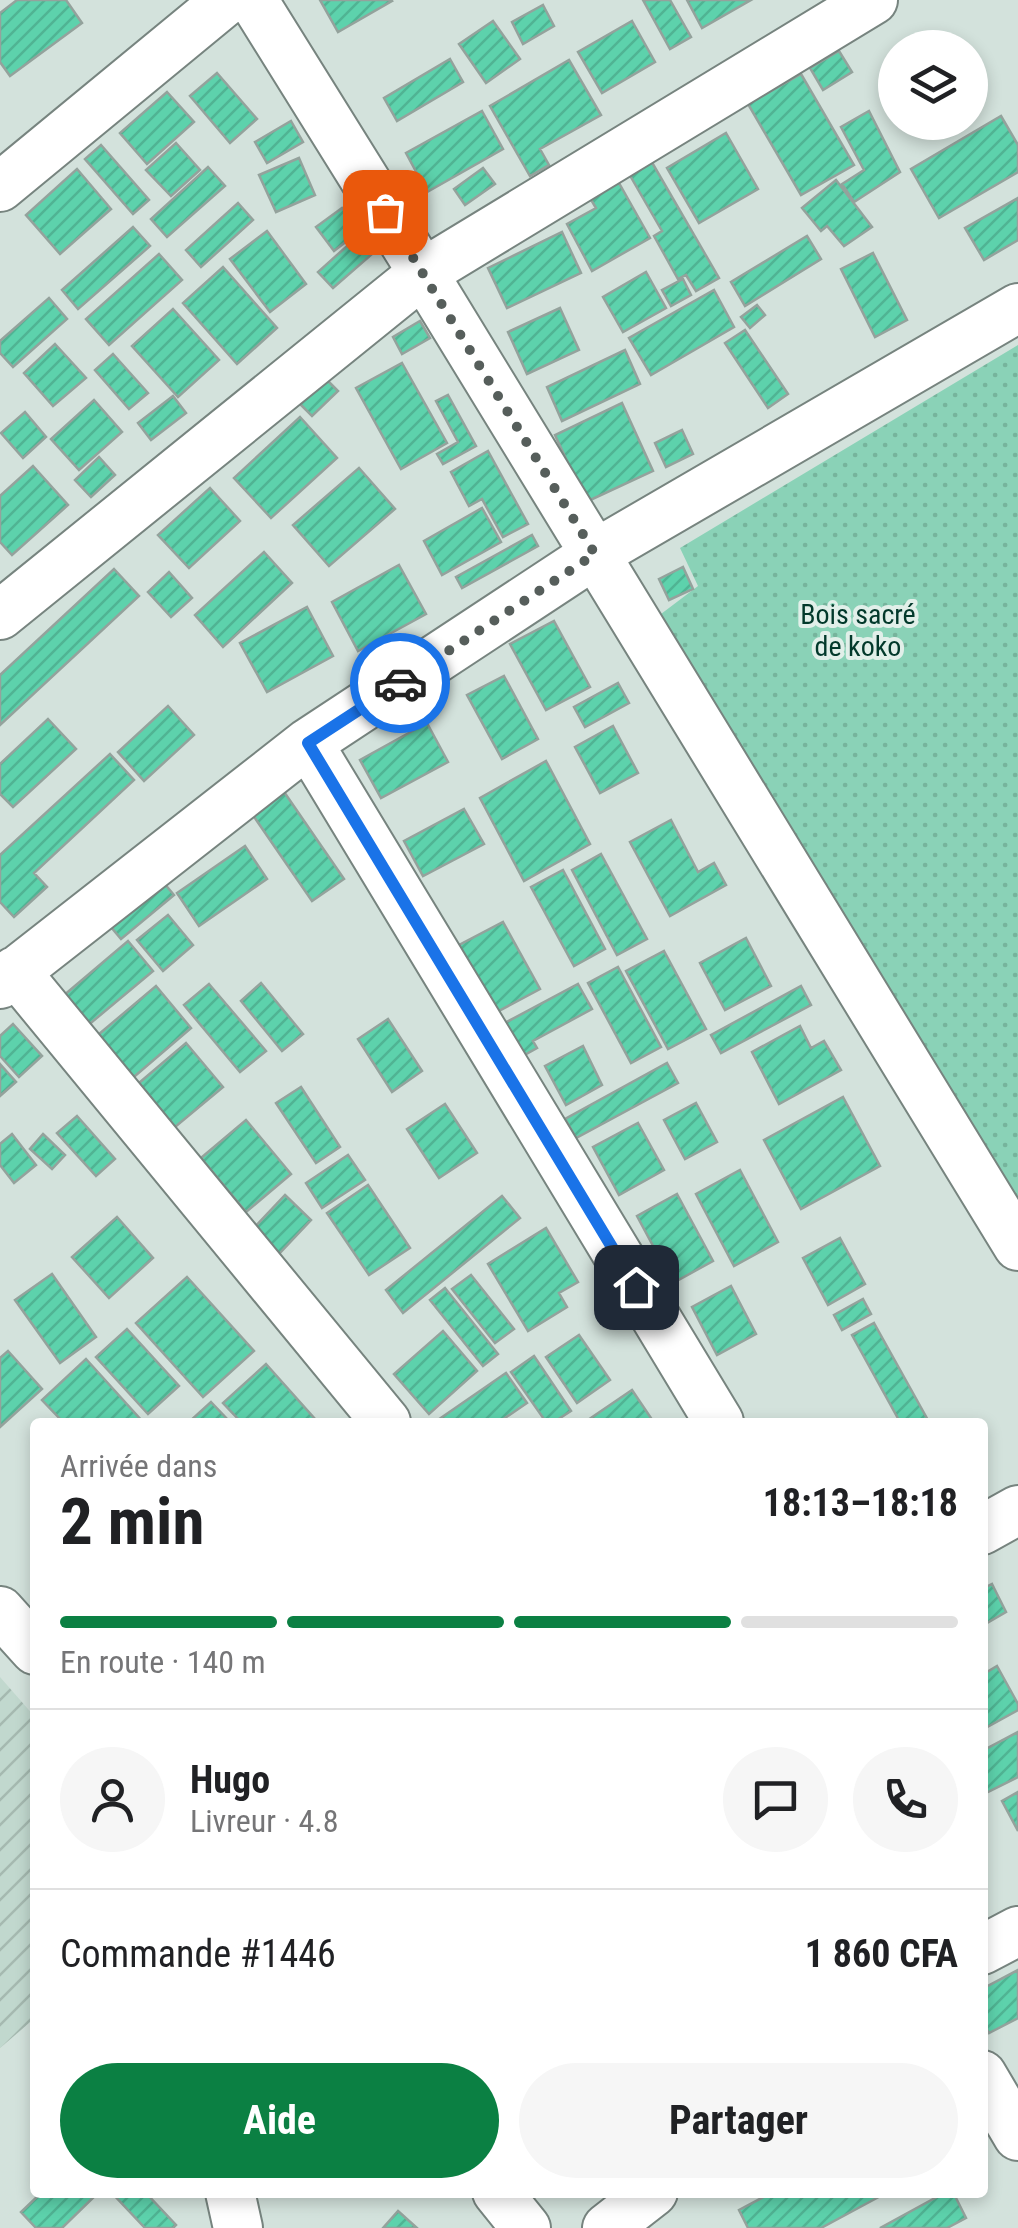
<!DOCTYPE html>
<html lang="fr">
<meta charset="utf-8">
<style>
:root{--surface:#fff;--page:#f6f6f6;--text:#202124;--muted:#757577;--line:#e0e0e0;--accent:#0b8043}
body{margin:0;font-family:"Roboto Condensed",sans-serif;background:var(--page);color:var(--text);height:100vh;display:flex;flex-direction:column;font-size:38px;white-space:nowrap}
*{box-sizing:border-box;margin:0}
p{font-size:32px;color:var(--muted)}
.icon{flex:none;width:55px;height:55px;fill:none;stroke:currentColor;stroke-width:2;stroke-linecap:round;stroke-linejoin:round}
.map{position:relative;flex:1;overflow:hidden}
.details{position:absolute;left:30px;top:1418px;width:958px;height:780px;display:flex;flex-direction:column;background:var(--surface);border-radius:10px;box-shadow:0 5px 15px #0003}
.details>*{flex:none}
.buttons{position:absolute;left:878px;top:30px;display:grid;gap:20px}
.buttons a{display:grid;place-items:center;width:110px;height:110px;border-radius:50%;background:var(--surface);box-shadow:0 5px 15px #0003;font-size:50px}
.pin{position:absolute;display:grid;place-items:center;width:85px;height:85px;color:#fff;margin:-42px;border-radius:20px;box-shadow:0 5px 15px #0006}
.courier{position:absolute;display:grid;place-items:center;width:100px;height:100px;margin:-50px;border:8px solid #1a73e8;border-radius:50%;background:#fff;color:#222;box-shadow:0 2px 12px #0007}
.overview em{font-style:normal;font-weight:700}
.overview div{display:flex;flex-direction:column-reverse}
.overview{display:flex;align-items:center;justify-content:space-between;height:170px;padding:0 30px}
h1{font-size:65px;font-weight:700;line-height:75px}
.bar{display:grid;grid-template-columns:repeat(4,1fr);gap:15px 10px;align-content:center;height:120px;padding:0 30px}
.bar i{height:12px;border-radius:8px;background:var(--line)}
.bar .active{background:var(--accent)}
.bar p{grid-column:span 4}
.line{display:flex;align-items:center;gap:25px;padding:0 30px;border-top:2px solid var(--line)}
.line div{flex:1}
.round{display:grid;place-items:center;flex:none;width:105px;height:105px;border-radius:52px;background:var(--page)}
.action{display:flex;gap:20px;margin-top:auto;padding:20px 30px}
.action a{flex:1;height:115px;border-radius:60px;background:var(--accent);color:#fff;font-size:40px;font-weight:700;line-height:115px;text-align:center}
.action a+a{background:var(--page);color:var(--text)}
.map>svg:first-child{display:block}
.industrial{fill:url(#industrial-furrows)}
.park{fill:url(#park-dots)}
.building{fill:url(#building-hatch);stroke:#94a29c;stroke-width:2.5}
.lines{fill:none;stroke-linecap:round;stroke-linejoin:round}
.minor-casing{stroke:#77847f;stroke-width:52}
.minor{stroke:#fff;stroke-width:48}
.done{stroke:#565e5b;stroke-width:10;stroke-dasharray:0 18}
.route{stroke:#1a73e8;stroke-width:12}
.labels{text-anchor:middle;stroke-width:8;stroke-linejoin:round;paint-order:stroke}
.park-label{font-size:28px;fill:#02392b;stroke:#e1efe9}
</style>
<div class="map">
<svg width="1018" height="2228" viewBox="0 0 1018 2228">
<defs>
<pattern id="industrial-furrows" width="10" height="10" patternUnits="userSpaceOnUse" patternTransform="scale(2.5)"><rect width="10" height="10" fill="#c1d8ce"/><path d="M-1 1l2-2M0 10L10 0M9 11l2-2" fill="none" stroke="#a5b9b0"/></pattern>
<pattern id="park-dots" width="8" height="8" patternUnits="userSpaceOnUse" patternTransform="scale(2.5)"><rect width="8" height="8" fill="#8ad2b7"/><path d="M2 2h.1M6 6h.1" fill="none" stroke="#76b49c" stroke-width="1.8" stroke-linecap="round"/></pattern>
<pattern id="building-hatch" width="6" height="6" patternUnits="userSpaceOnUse" patternTransform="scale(2.5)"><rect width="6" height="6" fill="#5dd2ac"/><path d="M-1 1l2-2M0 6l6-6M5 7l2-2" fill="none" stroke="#50b493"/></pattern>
</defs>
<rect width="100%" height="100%" fill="#d3e2dc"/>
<path class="industrial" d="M0,1677l35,40v301l-35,30z"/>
<path class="park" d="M1018,345v862l-357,-593 37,-28 -18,-38z"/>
<path class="building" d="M17,0h49l16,23 -72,53 -10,-14v-49z
M320,0h71l1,1 -54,31z
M643,0h27l21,37 -21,12z
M687,0h64l-49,28z
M543,5l11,21 -31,18 -11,-22z
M493,21l27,38 -34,24 -27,-39z
M632,21l23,41 -53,31 -24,-41z
M839,51l13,21 -29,18 -13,-22z
M450,59l13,23 -66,39 -13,-23z
M569,60l32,55 -61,34 9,16 -19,11 -40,-70z
M217,73l40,46 -27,24 -40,-47z
M801,74l53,91 -53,30 -53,-91z
M167,92l27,30 -47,42 -27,-31z
M482,111l21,38 -76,43 -21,-39z
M869,111l31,61 -46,30 -12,-18 22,-14 -23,-43z
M1001,116l17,29v27l-79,46 -28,-49z
M291,121l12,21 -36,21 -12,-21z
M726,133l32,56 -59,34 -32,-55z
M176,143l24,27 -29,26 -25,-26z
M101,145l48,55 -16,14 -48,-55z
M299,158l16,37 -39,17 -17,-37z
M650,159l69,119 -23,13 -10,-16 -8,4 -24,-43 8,-5 -34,-59z
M208,167l17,19 -58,51 -16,-18z
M483,168l12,16 -30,21 -11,-16z
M77,169l34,40 -51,45 -34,-39z
M836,180l36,47 -28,19 -17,-20 -6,5 -19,-23z
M619,183l31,55 -58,33 -25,-47 29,-16 -6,-10z
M1018,198v42l-34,20 -19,-32z
M238,203l15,17 -52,47 -15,-17z
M342,208l18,23 -26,20 -18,-24z
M133,227l17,19 -72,63 -16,-19z
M267,231l39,53 -36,28 -40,-53z
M562,232l19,41 -74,35 -19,-40z
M807,236l14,23 -76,47 -14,-24z
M356,238l15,17 -38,33 -15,-16z
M873,253l34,67 -32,17 -34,-68z
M159,254l23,26 -73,65 -23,-26z
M223,267l54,61 -40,36 -54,-61z
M646,272l20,36 -43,24 -20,-35z
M683,279l8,16 -20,11 -9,-16z
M714,290l20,37 -83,48 -22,-37z
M49,298l18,21 -54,48 -13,-14v-12z
M757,305l8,10 -15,13 -9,-11z
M560,308l19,42 -52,24 -19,-42z
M173,309l46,51 -41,37 -46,-51z
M420,321l10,17 -28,16 -9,-17z
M745,330l43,64 -20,14 -43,-65z
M55,344l31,34 -33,28 -29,-33z
M625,350l15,34 -78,37 -15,-34z
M113,354l35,39 -19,16 -34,-39z
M402,363l45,80 -46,26 -45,-81z
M324,377l14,14 -26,25 -14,-14z
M448,395l28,51 -33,18 -6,-10 21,-12 -22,-41z
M173,396l13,17 -35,27 -13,-17z
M94,400l28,32 -43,38 -28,-31z
M622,403l31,68 -67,31 -31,-67z
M25,412l21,25 -23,21 -22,-25z
M300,417l37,41 -66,60 -37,-40z
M682,430l11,24 -27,13 -11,-24z
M488,451l40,73 -25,13 -21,-38 -13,7 -18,-34z
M99,457l16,18 -24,22 -16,-17z
M33,466l35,39 -56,50 -12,-13v-46z
M359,468l36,41 -66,57 -36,-41z
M210,488l30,33 -51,47 -31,-33z
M482,508l19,34 -59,33 -18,-34z
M532,535l6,11 -76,42 -6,-11z
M264,552l28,31 -69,64 -28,-32z
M399,565l27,49 -68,37 -26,-49z
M683,567l10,22 -24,11 -10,-21z
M114,569l25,27 -139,129v-50z
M169,572l23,26 -21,19 -23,-25z
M307,607l26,49 -66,36 -27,-49z
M554,621l36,66 -44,23 -36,-66z
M504,676l34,63 -36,20 -35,-64z
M618,683l11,20 -44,24 -11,-20z
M168,706l26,29 -50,46 -26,-29z
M48,719l28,30 -63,58 -13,-13v-30z
M427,723l21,39 -67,36 -21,-38z
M613,726l25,47 -38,20 -25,-46z
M110,754l24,26 -100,93 13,14 -33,30 -14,-15v-47z
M546,761l44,83 -66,37 -44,-83z
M280,786l64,93 -32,22 -64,-93z
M464,809l20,35 -61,32 -19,-35z
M671,820l27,52 16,-9 12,22 -56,31 -40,-74z
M245,846l22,33 -68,47 -22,-33z
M601,854l46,85 -30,16 -45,-85z
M563,870l42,79 -31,17 -43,-79z
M158,876l16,19 -53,44 -16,-19z
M168,915l25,30 -30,26 -26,-31z
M503,922l37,67 -45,24 -36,-68z
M746,938l25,48 -46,24 -25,-47z
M128,941l25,30 -73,61 -24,-30z
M664,951l42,78 -38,20 -42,-78z
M618,967l43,80 -30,16 -43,-80z
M261,983l42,51 -21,17 -41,-50z
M209,984l57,67 -26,21 -56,-67z
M578,984l14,25 -59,32 4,7 -18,10 -18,-33z
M156,986l35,42 -63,54 -36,-42z
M801,986l10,19 -90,48 -10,-18z
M388,1019l34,52 -30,21 -34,-53z
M13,1024l29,32 -23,21 -19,-21v-20z
M800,1026l11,22 13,-7 17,29 -62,34 -27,-52z
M186,1043l37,44 -48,40 -36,-44z
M583,1046l19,39 -36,20 -21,-39z
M667,1063l11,20 -102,55 -11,-19z
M0,1064l16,18 -16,14z
M301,1087l39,60 -24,16 -40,-60z
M843,1097l37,69 -79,43 -37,-69z
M696,1103l21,39 -32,17 -21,-39z
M445,1104l32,49 -38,25 -32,-49z
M77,1116l38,43 -19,17 -39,-43z
M246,1120l45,54 -45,38 -45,-54z
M638,1123l26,47 -45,25 -26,-48z
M12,1134l24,31 -22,18 -14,-18v-21z
M43,1134l22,21 -13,14 -22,-20z
M348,1155l17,25 -43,28 -16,-25z
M740,1170l38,72 -44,24 -38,-72z
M368,1185l42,63 -41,27 -42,-62z
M677,1194l36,67 -40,22 -36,-67z
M285,1195l26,25 -33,35 -26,-25z
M502,1196l18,22 -117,95 -17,-23z
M117,1217l36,41 -44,40 -37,-41z
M546,1228l32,54 -19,11 8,14 -39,24 -40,-67z
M840,1238l25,46 -37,21 -25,-47z
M52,1274l44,63 -36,26 -45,-63z
M471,1275l43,54 -19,14 -43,-54z
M187,1277l67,74 -51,46 -67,-74z
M731,1286l25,48 -39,21 -25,-48z
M445,1288l53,66 -15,12 -53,-66z
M863,1299l8,15 -29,16 -8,-15z
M874,1323l55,99h-29l-48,-87z
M127,1329l52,57 -31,28 -52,-57z
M443,1331l34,40 -48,43 -35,-40z
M579,1335l31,45 -33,23 -31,-46z
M8,1351l34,38 -42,38v-69z
M534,1356l37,55 -17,11h-8l-35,-50z
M86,1359l57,63h-80l-21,-22z
M266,1364l49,55 -5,3h-69l-18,-19z
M506,1373l21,30 -28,19h-64z
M632,1390l19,28 -7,4h-59z
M211,1402l19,20h-41z
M992,1584l14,28 -19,11 -5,-9v-25z
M997,1666l21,38v6l-36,20v-55z
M1018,1732v45l-36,18v-44z
M1018,1792v39l-16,-30z
M1018,1970v48l-29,15 -7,-12v-32z
M42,2192h57l-37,36h-26l-15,-16z
M111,2192h34l31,33 -3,3h-28z
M773,2192h115l-67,36h-73l-9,-18z
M946,2192h7l13,26 -19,10h-67z
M398,2211l19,17h-34z"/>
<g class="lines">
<g class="minor-casing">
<path id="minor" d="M253,0l170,273 595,973
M0,187l227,-187
M0,615l423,-342 450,-273
M308,743l411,679
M15,971l371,451
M0,984l308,-241 287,-189 423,-246
M982,1530l36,-20
M0,1611l35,39
M982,1950l36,-19
M982,2075l36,61
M230,2192l8,36
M497,2192l29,36
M607,2228l46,-36"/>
</g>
<use href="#minor" class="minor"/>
</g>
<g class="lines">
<path class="done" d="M385,212l210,342 -195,129"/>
<path class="route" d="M400,683l-92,60 328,544"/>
</g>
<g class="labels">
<g class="park-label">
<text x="858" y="624">Bois sacré<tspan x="858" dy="32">de koko</tspan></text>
</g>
</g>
</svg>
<div class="buttons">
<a><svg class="icon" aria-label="layers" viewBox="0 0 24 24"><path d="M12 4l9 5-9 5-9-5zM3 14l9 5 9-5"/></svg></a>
</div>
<div class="pin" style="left:385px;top:212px;background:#ea580c"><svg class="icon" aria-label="bag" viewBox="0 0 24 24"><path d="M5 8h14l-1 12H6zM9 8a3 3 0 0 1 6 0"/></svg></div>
<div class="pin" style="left:636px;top:1287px;background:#1f2937"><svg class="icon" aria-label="home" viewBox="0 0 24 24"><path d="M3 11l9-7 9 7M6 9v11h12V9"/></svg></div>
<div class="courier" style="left:400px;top:683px"><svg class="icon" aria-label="car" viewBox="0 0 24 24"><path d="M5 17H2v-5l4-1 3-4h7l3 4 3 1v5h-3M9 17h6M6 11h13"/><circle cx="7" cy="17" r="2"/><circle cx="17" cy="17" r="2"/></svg></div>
<section class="details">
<div class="overview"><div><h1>2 min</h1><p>Arrivée dans</p></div><em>18:13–18:18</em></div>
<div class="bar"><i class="active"></i><i class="active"></i><i class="active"></i><i></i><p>En route · 140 m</p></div>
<div class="line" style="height:180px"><a class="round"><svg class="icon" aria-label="person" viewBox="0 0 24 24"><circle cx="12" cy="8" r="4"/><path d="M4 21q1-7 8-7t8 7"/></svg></a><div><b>Hugo</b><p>Livreur · 4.8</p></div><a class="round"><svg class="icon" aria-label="chat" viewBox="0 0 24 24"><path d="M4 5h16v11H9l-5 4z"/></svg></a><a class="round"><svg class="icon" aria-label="phone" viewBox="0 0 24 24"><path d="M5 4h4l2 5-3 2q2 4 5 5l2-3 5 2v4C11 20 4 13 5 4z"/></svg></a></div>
<div class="line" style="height:130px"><div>Commande #1446</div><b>1 860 CFA</b></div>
<div class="action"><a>Aide</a><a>Partager</a></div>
</section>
</div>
